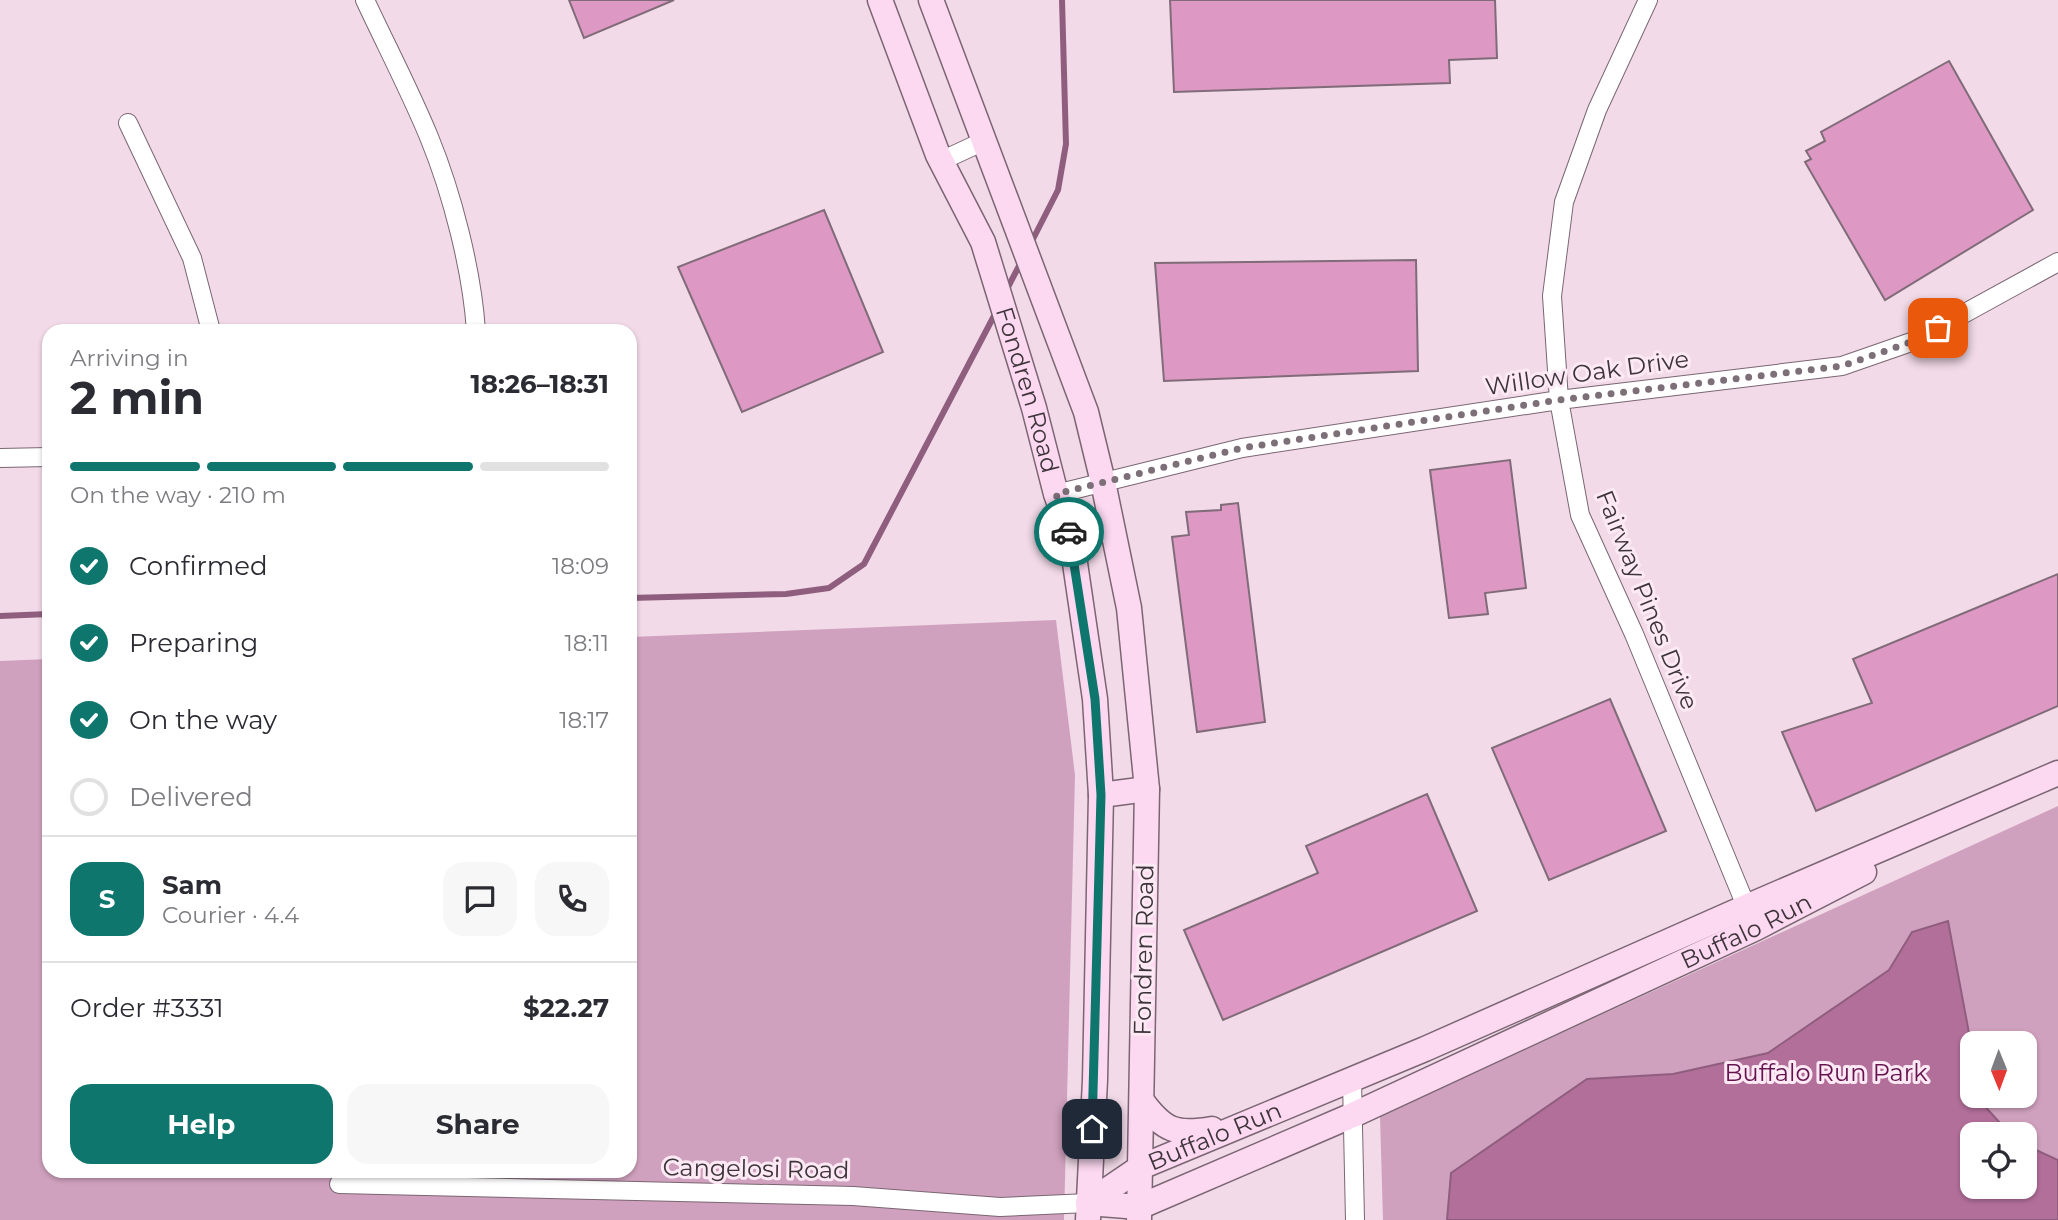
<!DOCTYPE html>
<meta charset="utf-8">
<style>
:root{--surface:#fff;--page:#f7f7f7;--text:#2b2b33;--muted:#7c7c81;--line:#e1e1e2;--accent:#0f766e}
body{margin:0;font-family:Montserrat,sans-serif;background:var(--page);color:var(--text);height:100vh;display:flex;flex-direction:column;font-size:26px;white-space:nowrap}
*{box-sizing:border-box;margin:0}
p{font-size:23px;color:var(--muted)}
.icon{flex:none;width:38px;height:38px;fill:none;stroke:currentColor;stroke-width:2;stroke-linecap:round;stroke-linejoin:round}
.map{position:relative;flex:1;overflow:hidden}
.side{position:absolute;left:42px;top:324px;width:595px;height:854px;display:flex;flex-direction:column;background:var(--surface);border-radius:21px;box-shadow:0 2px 5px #0004}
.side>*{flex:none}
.needle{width:46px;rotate:179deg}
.fabs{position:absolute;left:1960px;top:1031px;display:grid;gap:14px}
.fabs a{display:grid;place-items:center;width:77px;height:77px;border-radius:14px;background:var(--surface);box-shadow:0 2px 5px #0004;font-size:35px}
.pin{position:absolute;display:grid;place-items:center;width:60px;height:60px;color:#fff;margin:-30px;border-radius:14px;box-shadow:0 4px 10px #0006}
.courier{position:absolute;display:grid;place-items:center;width:70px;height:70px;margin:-35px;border:5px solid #0f766e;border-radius:50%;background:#fff;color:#222;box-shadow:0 2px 9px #0007}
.overview em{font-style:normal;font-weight:700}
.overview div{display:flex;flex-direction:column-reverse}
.overview{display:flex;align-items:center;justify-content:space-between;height:119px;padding:0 28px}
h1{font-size:46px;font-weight:700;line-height:52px}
.bar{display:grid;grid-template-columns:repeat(4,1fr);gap:10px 7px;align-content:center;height:84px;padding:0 28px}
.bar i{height:9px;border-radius:5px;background:var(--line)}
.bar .active{background:var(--accent)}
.bar p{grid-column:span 4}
.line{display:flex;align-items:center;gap:18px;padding:0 28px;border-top:2px solid var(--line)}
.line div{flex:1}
.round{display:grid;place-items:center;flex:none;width:74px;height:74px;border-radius:21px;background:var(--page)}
ol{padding:0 28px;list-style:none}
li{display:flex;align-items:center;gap:21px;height:77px}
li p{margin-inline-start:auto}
li .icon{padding:7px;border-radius:50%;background:var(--accent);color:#fff;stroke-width:4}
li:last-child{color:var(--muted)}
li i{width:38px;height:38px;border:4px solid var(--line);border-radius:50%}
.button{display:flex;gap:14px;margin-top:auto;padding:14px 28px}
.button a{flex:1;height:80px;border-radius:21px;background:var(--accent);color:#fff;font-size:28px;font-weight:700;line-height:80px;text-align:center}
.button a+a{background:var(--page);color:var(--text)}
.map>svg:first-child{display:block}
.green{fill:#d0a1be;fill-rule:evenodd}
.water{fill:#b26f9a;stroke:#8f5e7e;stroke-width:2}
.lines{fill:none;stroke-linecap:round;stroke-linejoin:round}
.stream{stroke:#8f5e7e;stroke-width:6}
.building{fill:#de98c4;stroke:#806c78;stroke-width:2}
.street-casing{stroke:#7a6672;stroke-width:20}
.secondary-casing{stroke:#7a6672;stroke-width:27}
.street{stroke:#fff;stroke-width:18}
.secondary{stroke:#fdd8f1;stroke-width:24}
.done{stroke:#7d6f78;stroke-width:7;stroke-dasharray:0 12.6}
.route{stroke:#0f766e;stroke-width:9}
.labels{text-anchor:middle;stroke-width:6;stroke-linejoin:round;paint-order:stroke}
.street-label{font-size:24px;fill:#3e353b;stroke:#fce9f4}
.park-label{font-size:24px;fill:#65134f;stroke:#fce9f4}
</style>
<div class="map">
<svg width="2058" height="1220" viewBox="0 0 2058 1220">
<rect width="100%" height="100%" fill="#f2dae8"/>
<path class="green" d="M1056,620l19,155 -11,445h-1064v-559l49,-2v512h581v-534z
M2058,806v414h-675l-3,-104zM1972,1043h53v53h-53zM1972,1134h53v52h-53z"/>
<path class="water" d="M1948,921l24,128v47h8l1,6 29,32h-38v52h53v-41l33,15v60h-611l4,-47 136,-94 86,-5 95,-21 121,-83 23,-38z"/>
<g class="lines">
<path class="stream" d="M1031,243l27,-53 8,-46 -4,-144
M1005,293l16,-31
M630,598l156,-4 43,-6 35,-24 132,-252
M0,616l49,-2"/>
</g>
<path class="building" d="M569,0h105l-90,38z
M1170,0h325l2,58 -48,2 1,23 -276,9z
M1949,61l84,149 -148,90 -80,-138 6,-3 -5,-8 19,-10 -4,-9z
M824,210l59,142 -141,60 -64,-145z
M1416,260l2,111 -254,10 -9,-118z
M1510,460l16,128 -41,5 3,21 -39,4 -19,-148z
M1238,503l27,219 -68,10 -25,-195 17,-2 -3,-23 35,-2v-5z
M2058,574v132l-242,105 -34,-79 90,-29 -19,-44z
M1610,699l56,132 -117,49 -57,-132z
M1427,794l50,117 -254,109 -39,-90 134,-57 -12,-27z"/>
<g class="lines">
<g class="street-casing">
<path id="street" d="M365,0c21,45 45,91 64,137 23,56 43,133 47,194
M1648,0l-51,110 -33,92 -12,94 7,104 21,115 54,119 117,284
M128,123l64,135 19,73
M941,161l43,-20
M0,458l49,-1
M1056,494l186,-46 317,-48 283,-34 72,-25 144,-79
M1352,1080l3,140
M339,1184l514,12 147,11 88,-4"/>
</g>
<g class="secondary-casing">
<g id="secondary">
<path id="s1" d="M880,0l58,155 45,87 51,166 22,86 15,42 24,163 6,96 -6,285 -7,140"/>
<path d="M931,0l155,412 17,70 26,126 18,181 -8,431"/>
<path d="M1101,795l46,-6"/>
<path d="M1142,1101c22,30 34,34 70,28"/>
<path id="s2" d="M1088,1203l53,-36 284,-118 321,-142 312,-134"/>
<path id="s3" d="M1088,1203l51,4 214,-92 403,-187 108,-56"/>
</g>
</g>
<use href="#street" class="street"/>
<use href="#secondary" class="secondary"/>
</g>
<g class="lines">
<path class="done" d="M1069,532l-13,-38 186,-46 317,-48 283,-34 72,-25 24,-13"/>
<path class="route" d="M1069,532l26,167 6,96 -9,334"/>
</g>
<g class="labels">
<g class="street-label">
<text transform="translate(1587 373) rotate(-8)" y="8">Willow Oak Drive</text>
<text dy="8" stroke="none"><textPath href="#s1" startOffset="418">Fondren Road</textPath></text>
<text transform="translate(1647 600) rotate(68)" y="8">Fairway Pines Drive</text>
<text dy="8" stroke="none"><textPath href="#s3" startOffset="718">Buffalo Run</textPath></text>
<text transform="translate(1144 950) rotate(-89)" y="8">Fondren Road</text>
<text dy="8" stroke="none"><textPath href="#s2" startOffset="144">Buffalo Run</textPath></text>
<text transform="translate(756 1169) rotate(1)" y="8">Cangelosi Road</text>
</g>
<g class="park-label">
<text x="1826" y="1081">Buffalo Run Park</text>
</g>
</g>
</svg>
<div class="fabs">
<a><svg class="needle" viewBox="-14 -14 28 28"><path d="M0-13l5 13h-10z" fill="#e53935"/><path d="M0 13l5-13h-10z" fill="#7c7c81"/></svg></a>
<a><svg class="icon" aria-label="locate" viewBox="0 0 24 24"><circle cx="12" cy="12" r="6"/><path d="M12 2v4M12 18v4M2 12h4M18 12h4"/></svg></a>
</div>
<div class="pin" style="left:1938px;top:328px;background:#ea580c"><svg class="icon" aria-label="bag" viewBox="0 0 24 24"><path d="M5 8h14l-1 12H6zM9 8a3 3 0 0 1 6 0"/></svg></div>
<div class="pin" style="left:1092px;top:1129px;background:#1f2937"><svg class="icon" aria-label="home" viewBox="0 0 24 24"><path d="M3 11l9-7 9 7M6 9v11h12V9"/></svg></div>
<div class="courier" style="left:1069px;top:532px"><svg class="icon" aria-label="car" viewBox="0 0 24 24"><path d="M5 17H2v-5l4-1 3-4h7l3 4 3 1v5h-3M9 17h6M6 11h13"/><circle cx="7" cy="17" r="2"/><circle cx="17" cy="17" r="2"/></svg></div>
<section class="side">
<div class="overview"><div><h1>2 min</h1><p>Arriving in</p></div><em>18:26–18:31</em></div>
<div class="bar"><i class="active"></i><i class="active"></i><i class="active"></i><i></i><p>On the way · 210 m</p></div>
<ol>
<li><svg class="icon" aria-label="check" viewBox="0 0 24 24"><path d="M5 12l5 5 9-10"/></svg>Confirmed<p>18:09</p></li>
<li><svg class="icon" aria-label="check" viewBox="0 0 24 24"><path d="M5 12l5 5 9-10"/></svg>Preparing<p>18:11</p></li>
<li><svg class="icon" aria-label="check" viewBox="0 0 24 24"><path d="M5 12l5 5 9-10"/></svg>On the way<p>18:17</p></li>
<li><i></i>Delivered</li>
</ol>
<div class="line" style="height:126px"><b class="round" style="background:var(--accent);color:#fff">S</b><div><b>Sam</b><p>Courier · 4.4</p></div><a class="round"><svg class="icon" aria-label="chat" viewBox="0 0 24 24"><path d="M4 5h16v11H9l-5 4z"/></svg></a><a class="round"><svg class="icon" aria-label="phone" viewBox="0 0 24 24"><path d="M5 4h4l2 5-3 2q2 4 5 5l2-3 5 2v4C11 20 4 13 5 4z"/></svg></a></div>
<div class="line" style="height:91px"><div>Order #3331</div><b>$22.27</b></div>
<div class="button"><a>Help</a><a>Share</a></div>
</section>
</div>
